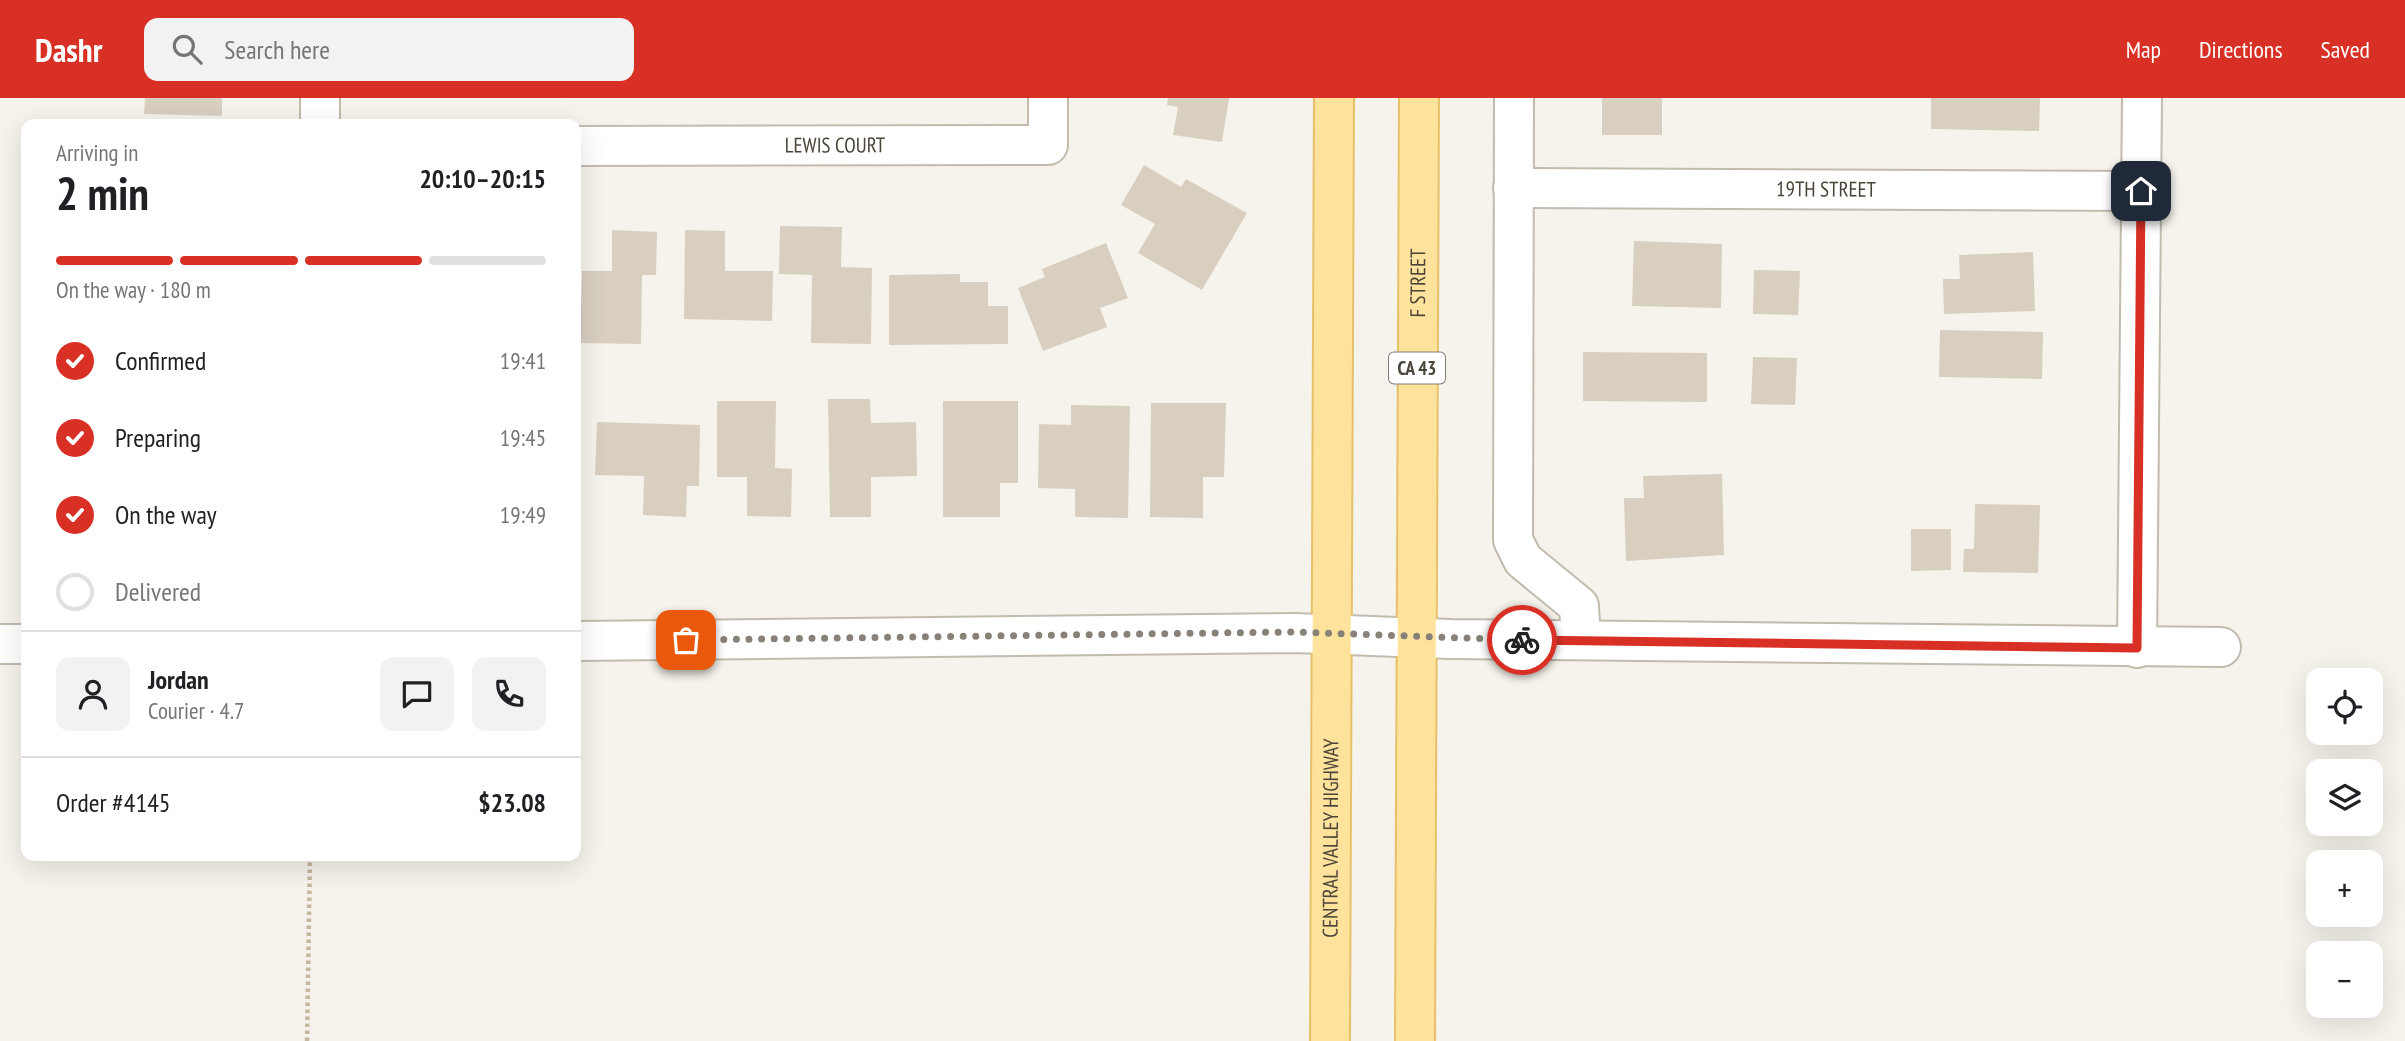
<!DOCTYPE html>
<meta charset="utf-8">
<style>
:root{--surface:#fff;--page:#f2f2f2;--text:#202124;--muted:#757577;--line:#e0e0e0;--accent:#d93025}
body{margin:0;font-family:"PT Sans Narrow",sans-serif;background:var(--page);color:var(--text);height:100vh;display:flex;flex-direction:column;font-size:26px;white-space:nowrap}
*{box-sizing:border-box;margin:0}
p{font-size:23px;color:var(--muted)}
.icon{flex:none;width:38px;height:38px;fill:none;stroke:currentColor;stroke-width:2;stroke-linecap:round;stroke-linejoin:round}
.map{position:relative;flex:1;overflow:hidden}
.details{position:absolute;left:21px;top:21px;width:560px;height:742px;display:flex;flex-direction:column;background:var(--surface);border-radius:14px;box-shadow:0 7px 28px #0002}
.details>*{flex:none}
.tools{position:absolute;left:2306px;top:570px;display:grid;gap:14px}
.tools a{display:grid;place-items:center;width:77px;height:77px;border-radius:14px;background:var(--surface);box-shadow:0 7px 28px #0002;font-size:35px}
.pin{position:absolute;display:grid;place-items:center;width:60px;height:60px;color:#fff;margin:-30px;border-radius:14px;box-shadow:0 4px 10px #0006}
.courier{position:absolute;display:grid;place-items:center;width:70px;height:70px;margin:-35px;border:5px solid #d93025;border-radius:50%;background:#fff;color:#222;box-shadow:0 2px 9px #0007}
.headline em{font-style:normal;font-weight:700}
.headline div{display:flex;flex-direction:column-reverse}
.headline{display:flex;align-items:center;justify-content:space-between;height:119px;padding:0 35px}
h1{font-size:46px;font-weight:700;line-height:52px}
.bar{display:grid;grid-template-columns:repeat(4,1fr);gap:10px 7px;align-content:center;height:84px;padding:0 35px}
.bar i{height:9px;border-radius:5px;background:var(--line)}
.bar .selected{background:var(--accent)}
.bar p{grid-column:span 4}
.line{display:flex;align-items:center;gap:18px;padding:0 35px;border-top:2px solid var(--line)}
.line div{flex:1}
.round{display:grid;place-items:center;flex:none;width:74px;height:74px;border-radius:14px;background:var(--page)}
ol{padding:0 35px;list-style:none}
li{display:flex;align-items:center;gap:21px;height:77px}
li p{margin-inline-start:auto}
li .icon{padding:7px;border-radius:50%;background:var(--accent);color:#fff;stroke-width:4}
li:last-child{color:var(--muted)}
li i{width:38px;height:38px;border:4px solid var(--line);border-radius:50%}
header{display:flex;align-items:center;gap:42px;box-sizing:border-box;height:98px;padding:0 35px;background:var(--accent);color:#fff}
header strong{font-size:33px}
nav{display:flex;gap:38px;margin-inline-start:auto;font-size:24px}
.search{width:490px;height:63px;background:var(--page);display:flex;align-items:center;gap:18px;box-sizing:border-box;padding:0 24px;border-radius:14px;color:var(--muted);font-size:26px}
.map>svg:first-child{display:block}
.building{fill:#d8cfc1}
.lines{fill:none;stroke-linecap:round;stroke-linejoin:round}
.minor-casing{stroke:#c2bbae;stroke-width:42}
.major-casing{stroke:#e6c16a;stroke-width:42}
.path{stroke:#c4b79f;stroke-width:4.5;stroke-dasharray:3.5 3.5;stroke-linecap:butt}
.minor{stroke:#fff;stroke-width:38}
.major{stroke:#ffe39c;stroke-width:38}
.done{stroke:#878178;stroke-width:7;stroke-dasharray:0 12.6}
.route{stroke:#d93025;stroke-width:9}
.labels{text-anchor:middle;stroke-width:7;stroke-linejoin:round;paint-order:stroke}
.shield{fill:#fff;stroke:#817c74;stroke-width:2}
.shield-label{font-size:19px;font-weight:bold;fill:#4b4439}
.street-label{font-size:21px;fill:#4b4439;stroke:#fff}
</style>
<header>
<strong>Dashr</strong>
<div class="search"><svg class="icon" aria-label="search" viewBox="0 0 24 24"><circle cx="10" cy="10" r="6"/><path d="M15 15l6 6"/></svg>Search here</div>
<nav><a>Map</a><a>Directions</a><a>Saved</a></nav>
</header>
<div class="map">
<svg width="2405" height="943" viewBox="0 0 2405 943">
<rect width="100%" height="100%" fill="#f6f3ec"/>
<path class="building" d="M145,0h77v18l-78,-2z
M1168,0h61l-7,44 -49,-7 5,-28 -11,-2z
M1602,0h60v37h-60z
M1931,0h109l-1,33 -108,-2z
M1144,67l37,22 5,-8 61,34 -45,77 -64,-37 17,-29 -34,-19z
M780,128l62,1 -1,40 31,1 -1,76 -60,-1 1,-68 -33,-1z
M612,132l45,2 -1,43h-14l-1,69 -61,-1 2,-72h30z
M685,132l40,1v40h48l-1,50 -88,-2z
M1634,143l88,3 -1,64 -89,-2z
M1106,145l22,55 -28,10 7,19 -64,24 -25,-63 27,-11 -3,-8z
M2033,154l2,59 -91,3 -1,-35h17l-1,-24z
M1754,172l46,1 -2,44 -45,-1z
M960,176v8h28v24h20v38l-119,1v-70z
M1940,232l103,2 -1,47 -103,-2z
M1583,254l124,1v49l-124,-1z
M1753,259l44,1 -2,47 -44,-1z
M828,301h42l1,24 45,-1 1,54 -46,1v40h-41z
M717,303h59l-1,67 17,1 -1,48 -44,-1v-39h-30z
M943,303h75v82h-18v34h-57z
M1151,305h75l-2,74h-21v41l-53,-1z
M1071,307l59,1 -2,112 -53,-1v-28l-37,-1 1,-64 32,1z
M597,324l103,3 -1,61h-12l-1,31 -43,-2 1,-39 -49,-1z
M1722,376l2,81 -98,6 -2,-63h20l-1,-22z
M1975,406l65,1 -2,68 -75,-1 1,-23h10z
M1911,431h40v41l-40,1z"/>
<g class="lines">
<g class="minor-casing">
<g id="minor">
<path d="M1514,0l-1,442 10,20 56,46 2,34"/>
<path d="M320,26v-26"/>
<path id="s1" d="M576,48l472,-1v-47"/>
<path id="s2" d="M1513,90l628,3"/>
<path d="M576,543l718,-8 156,6 771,8"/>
<path d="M0,546h26"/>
<path d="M2137,550l5,-550"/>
</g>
</g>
<g class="major-casing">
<g id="major">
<path id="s3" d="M1330,943l4,-943"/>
<path id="s4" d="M1415,943l4,-943"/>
</g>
</g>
<path class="path" d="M307,943l3,-185"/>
<use href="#minor" class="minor"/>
<use href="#major" class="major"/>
</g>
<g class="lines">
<path class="done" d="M686,542l608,-8 228,8"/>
<path class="route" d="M1522,542l615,8 4,-457"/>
</g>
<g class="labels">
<rect class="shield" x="1389" y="254.5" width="56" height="31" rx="5"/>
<g class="shield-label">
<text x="1417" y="277">CA 43</text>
</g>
<g class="street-label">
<text dy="7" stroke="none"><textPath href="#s1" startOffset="259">LEWIS COURT</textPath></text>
<text dy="7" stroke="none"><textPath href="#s2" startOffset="313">19TH STREET</textPath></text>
<text dy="7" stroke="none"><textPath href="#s4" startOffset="758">F STREET</textPath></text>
<text dy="7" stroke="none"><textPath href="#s3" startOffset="203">CENTRAL VALLEY HIGHWAY</textPath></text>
</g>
</g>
</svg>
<div class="tools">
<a><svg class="icon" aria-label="locate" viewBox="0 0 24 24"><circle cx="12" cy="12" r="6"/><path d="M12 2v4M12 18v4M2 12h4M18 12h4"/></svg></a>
<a><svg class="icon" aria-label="layers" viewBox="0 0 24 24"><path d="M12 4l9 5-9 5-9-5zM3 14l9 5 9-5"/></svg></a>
<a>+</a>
<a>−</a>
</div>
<div class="pin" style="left:686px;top:542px;background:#ea580c"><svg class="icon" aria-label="bag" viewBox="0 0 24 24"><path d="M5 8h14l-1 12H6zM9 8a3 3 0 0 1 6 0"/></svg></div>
<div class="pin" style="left:2141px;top:93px;background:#1f2937"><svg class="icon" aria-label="home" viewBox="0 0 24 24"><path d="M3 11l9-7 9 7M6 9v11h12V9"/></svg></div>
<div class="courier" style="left:1522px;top:542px"><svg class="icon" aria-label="bike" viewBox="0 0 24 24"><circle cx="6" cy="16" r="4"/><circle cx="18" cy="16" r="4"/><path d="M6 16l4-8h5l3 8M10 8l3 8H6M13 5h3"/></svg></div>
<section class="details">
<div class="headline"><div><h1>2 min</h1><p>Arriving in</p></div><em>20:10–20:15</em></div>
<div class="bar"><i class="selected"></i><i class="selected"></i><i class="selected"></i><i></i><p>On the way · 180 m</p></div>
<ol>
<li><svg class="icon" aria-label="check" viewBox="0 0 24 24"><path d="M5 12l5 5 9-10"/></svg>Confirmed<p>19:41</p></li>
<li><svg class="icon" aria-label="check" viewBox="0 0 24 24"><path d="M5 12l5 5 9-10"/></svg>Preparing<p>19:45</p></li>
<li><svg class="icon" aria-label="check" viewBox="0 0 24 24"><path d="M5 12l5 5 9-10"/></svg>On the way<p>19:49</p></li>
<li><i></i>Delivered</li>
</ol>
<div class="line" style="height:126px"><a class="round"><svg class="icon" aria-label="person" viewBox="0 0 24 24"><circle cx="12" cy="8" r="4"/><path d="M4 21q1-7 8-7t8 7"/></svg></a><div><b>Jordan</b><p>Courier · 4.7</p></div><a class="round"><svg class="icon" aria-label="chat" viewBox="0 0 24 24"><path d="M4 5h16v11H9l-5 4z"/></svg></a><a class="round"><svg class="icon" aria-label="phone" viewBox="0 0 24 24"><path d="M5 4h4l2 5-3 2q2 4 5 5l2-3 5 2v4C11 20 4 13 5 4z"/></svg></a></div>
<div class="line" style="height:91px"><div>Order #4145</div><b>$23.08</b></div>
</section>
</div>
